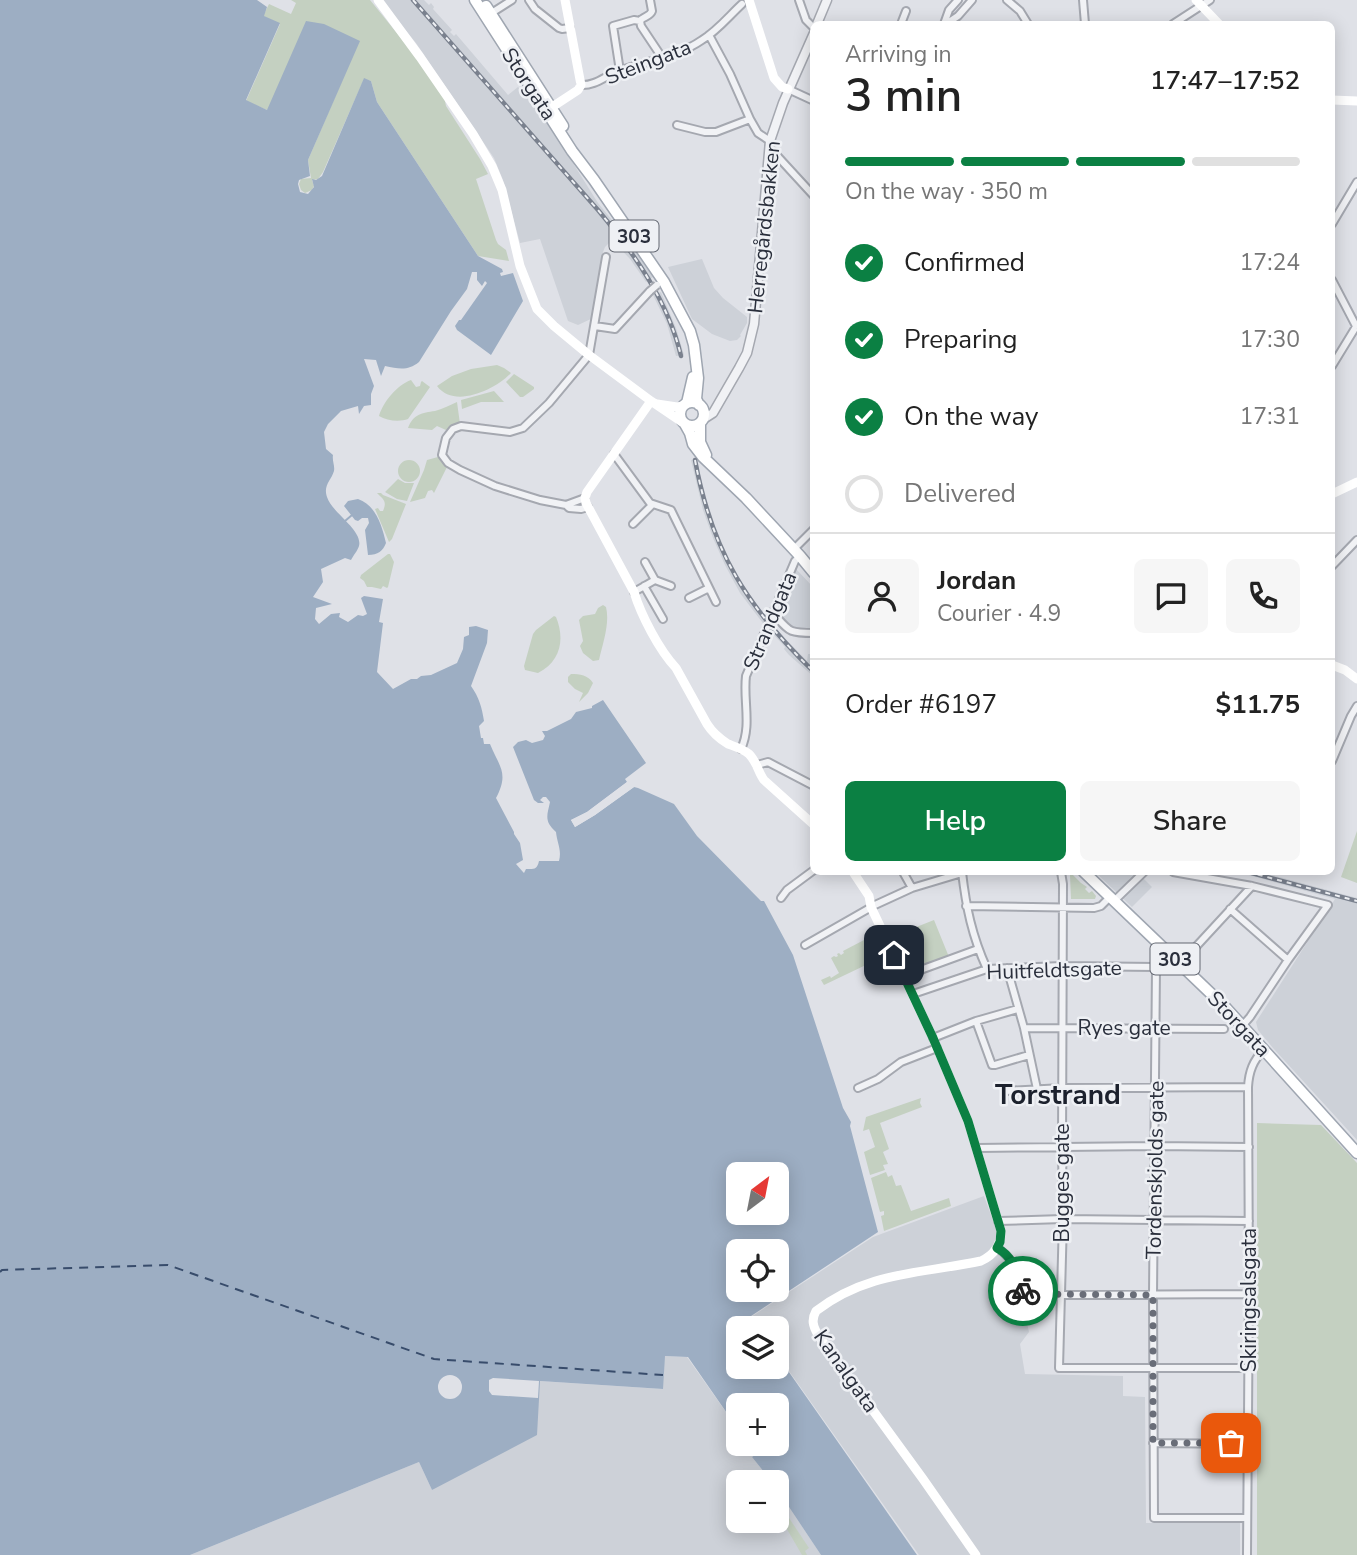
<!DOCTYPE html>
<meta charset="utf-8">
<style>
:root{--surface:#fff;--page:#f6f6f6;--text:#222;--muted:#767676;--line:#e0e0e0;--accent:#0b8043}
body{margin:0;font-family:"Nunito Sans",sans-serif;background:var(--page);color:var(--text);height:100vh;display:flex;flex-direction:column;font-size:26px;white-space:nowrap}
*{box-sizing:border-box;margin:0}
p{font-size:23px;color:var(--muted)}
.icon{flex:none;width:38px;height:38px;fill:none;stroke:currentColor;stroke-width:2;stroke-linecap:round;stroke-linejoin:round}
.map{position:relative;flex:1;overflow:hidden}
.drawer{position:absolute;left:810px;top:21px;width:525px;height:854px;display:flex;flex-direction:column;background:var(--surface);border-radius:10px;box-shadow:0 4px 18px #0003}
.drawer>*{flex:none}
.needle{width:46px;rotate:32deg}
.controls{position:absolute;left:726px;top:1162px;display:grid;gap:14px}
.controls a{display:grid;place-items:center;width:63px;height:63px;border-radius:10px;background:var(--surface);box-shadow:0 4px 18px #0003;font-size:35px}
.pin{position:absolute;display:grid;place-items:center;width:60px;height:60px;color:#fff;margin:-30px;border-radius:14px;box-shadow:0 4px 10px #0006}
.courier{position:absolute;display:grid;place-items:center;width:70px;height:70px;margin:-35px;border:5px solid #0b8043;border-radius:50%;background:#fff;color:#222;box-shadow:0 2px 9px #0007}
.head em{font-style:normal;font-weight:600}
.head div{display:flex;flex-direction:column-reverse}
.head{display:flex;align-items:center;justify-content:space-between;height:119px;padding:0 35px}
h1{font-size:46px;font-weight:600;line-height:52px}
.bar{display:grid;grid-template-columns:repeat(4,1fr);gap:10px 7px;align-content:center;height:84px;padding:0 35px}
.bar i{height:9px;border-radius:5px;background:var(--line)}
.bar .active{background:var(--accent)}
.bar p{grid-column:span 4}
.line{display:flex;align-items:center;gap:18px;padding:0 35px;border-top:2px solid var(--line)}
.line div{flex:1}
.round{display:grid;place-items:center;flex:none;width:74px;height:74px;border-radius:10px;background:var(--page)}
ol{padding:0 35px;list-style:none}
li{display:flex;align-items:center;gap:21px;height:77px}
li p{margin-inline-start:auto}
li .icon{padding:7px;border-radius:50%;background:var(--accent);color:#fff;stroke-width:4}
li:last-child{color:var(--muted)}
li i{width:38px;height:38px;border:4px solid var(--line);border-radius:50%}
.cta{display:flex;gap:14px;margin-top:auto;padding:14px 35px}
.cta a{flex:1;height:80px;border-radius:10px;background:var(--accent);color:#fff;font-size:28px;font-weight:600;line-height:80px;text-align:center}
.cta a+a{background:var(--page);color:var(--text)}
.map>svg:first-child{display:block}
.built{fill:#cdd1d8}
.green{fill:#c4d0c1}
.water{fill:#9daec3;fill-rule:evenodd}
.pier{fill:#dfe1e7}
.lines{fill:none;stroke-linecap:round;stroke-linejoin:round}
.stream{stroke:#9daec3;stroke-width:2}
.ferry{stroke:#384c6b;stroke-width:2;stroke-dasharray:9 7;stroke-linecap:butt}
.minor-casing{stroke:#a5a8b0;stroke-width:10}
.tertiary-casing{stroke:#a5a8b0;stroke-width:11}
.primary-casing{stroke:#9fa6b1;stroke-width:13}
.minor{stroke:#f1f2f5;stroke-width:6}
.tertiary{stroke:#f1f2f5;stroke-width:8}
.secondary{stroke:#fff;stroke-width:9}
.primary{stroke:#fff;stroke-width:10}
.rail-casing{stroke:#7a818e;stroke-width:4.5}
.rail{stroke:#eef0f4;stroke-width:2;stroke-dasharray:5;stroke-linecap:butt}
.minor-bridge-casing{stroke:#a5a8b0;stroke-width:10;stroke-linecap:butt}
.minor-bridge{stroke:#f1f2f5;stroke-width:6}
.done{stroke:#696d78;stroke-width:7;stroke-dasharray:0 12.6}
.route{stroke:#0b8043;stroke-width:9}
.labels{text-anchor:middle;stroke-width:5;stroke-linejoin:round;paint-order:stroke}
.shield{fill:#eef0f4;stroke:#656973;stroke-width:2}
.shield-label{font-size:19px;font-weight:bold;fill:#2a2f3c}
.street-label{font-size:21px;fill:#2a2f3c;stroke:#eef0f4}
.district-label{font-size:28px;font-weight:bold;fill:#1c212d;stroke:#eef0f4}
</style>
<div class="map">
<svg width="1357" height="1555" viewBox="0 0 1357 1555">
<rect width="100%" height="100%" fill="#dfe1e7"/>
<path class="built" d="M381,0h43l5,5 2,-2 3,4 -1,2 19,21 -2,2 4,4 2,-2 52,61 10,-8 5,5 21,25 54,86 27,33 28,41 -7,5 -16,-23 -18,-19 -7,7 -2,5 -10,66 -15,7 -10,-4 -28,-82 -20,4 -17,-63 -9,-22 -78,-115z
M702,259l12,29 9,10 24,19v6l-7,12 1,1 -4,4 -7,1 -18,-7 -20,-15 -24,-52z
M661,292l15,36 8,27 -8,1 -9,-32 -14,-29z
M691,460l6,1 10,46 10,30 13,25 16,28 28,37 33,34 1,-7h6v23l-25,-22 -5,-6 1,-2 -23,-25 -22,-29 -15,-28 -12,-27 -10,-28z
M796,570h1l17,18v43l-22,-2 -15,-17 11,-28z
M1095,872h53l-5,6 9,9 -20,20z
M1238,872h23l96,26v242l-84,-92 -15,-18 -2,-8 79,-123z
M984,1196l27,73 16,54 2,9 -9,12 5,30 98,2v20l22,1 1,126h94v32h-321l-142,-201v-26h-18l-8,-11 122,-80z
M664,1356l23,1 51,72v15h11l7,10 -4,3 20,25h-34v39h39v-32l44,66h-631l229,-93 13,28 106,-92 1,-17 123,8z"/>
<path class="green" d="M291,0h79l35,43 39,53 2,10 34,53 8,15 -12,5 20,61 2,4 8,6 3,11 -31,-5 -101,-154 -6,-21 -7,-2 -41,93 -5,7 -6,1 2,6 -2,4 -7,3 -4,-3 -2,-6 2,-5 10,-1 -3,-18 51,-119 -92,69 -21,-9 34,-77 -17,-8 6,-12 22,10 5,-11z
M497,365l7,3 7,5c-16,17 -57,36 -74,13l15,-10 19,-7z
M514,374l20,13v2l-11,8h-3l-14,-15z
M411,380l5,7 4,-1 1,-4 1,-1 8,6 -22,32c-8,3 -21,2 -29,-3 4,-14 18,-31 32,-36z
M494,391l10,11h-23l-19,7 -1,-9z
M457,402l3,22 -14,6 -9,-4 -5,4 -24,-2c5,-14 14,-15 27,-17 7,-2 15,-6 22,-9z
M438,457l9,10 -13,26 -2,-3 -4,1 -3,7 -15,4 14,-32 3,-10z
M398 471a11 11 0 1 1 22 0a11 11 0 1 1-22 0Z
M398,479l7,4h9l-7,18 -10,-2 -12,-7z
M377,493h4l2,2 23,9 -14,35 -3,3 -14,-33 3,-1 2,3h3c4,-10 1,-11 -6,-18z
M388,554h2l4,8 -6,25 -1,1 -4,-2 -2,3 -9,-2h-5l-3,-6 -4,-3 1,-3z
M603,605l3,2c4,16 -3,36 -7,53l-6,1 -10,-8 -3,-7 3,-5 -4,-21 4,-4 12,-2 3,-6z
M554,616l2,1c9,22 5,44 -18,56l-13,-3 -1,-4 9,-32 3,-4z
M571,674c9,0 17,1 22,9l-5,10 -9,9 4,-9 -8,-4 -7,-7v-5z
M1357,831v52l-16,-6z
M1072,874l9,9 6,4 -2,2 4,4 3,-2 4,5 -1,3h-24l-1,-24z
M934,920l15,37 -35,13 -12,-29 -8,3 -3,-7z
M864,940l7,14 -6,4 3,6 -44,21 -3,-5 9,-4 1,2 8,-5 -8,-15 3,-2 2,1 2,-1 -1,-2 2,-1 2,2 3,-2 -1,-2z
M921,1098l-1,5 2,4 -42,16 9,26 -6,3 5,12 -5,1 2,5 -15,5 -6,-23 11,-5 -6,-18 -6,2 3,-14z
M1257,1123l64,2 36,38v392h-100z
M886,1172l2,5 4,-2 4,11 5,-1 10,26 38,-13 2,8 -67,25 -3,-15 3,-1v-4l-4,1 -9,-34z
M777,1500l32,48 -4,3 2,4h-5l-25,-43z"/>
<path class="water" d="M0,0h257l10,7 -3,9 16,7 -34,77 21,10 39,-89 18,3 36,17 -52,119 2,16 -11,4 -1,4 2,8 8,2 6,-7 -2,-8 4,1 6,-4 42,-98 7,3 6,21 101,154 24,13 1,3 -3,1 1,3 12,-3 10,28 -32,54 -34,-25 -2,-4 4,-6h2l26,-37 -2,-2 -3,5 -5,-6v-8h-5l-5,17 -16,22 -32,51c-11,9 -20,7 -34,4l-4,10 -5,-16 -12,-1 10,27 -3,8v11l-7,1 -5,8 -1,-8 -17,5 -13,13 -4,8 2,17 7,6c-1,6 2,11 1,16 -3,10 -11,14 -7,26 5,16 36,33 32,49 -1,4 -6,10 -8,14l-6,-2 -24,11 2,13 -10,15 19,7 -16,4 -1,11 4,5 12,-10 9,-1 -1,4 9,5 10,-7 5,1 4,-2 -6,-16 3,-2 19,3 -4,23 4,1 -6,49 16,17 18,-10h6l4,-3 10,-1 26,-12 6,-14 1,-12 5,-2v-8l7,-1 12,4 -1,13 -16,43c8,11 11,22 13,35l-5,5 2,12h2l1,6h6c10,24 19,29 6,54l18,34v2l6,9 3,17 -7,4 7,8 1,1 2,-4c8,0 11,1 13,-8h20c3,-11 -2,-18 -3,-29 -12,-11 -9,-16 -6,-30l-4,-5h-3l-3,3 4,3h-6l-4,-3 -21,-53 5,-5 8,-2 6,3 11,-3 2,-4 -3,-5h5l24,-12 5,-7 16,-4v-2l11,-6 43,63 -21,16 2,3 -40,30 -16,8 4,7 20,-12 39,-28 4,1 36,16 23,32 64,65h3l29,54 50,153 8,14 -1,4 28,106 -127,84 8,12h-21v39h39v-12l140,200h-96l-44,-66v-7h-5l-20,-25 4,-3 -7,-10h28v-39h-39v24l-50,-72 -23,-1 -2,33 -123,-8 -3,54 -105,55 -13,-28 -229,93h-190zM738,1174h39v39h-39zM738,1251h39v39h-39z
M358,499c18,6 24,27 28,44 -3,8 -8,12 -18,12l-3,-25 4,-7 -1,-5h-6l-4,3 -3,-1 -11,-14 4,-5z"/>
<path class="pier" d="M627,782l3,2 -54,38 18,-10 37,-27 3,2 -39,28 -20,12 -4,-7 16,-8z
M438 1387a12 12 0 1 1 24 0a12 12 0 1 1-24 0Z
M493,1378l46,3 -1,17 -46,-3 -3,-4v-11z"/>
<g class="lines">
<path class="stream" d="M345,521l7,-6"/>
<path class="ferry" d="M0,1272l2,-2 166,-5 266,94 229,16"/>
<g class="minor-casing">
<path id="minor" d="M529,0l6,9 24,19 3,1 8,-1
M650,0l2,11c-2,6 -9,5 -12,10l1,5 22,33
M799,0l7,20 8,8
M1007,0l13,11 8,13
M1083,0l2,24
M490,14l22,-14
M901,24l5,-13
M944,24l5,-14 9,-10
M946,24l12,-8 14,-16
M1173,24l37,-24
M709,35l21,39 20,45 8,14 12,8
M620,71l-7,-45 21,-6 6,1
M581,85c13,1 23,-8 35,-13 29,-11 60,-14 86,-32 15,-9 27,-24 40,-36
M788,89l26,12
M677,125l28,7h11l34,-13
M769,147l45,49
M1332,224l25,-42
M1332,280l24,46
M595,326l20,3 35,-38
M1332,366l25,-41
M614,454l36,49 21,7 45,92
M566,505l19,-7
M588,507l-7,2 -12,-1 -3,-3 -26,-5 -45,-14 -35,-16 -12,-7 -6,-8 4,-17 7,-9 8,-3 49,6 13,-4 26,-25 40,-48 17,-98
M633,524l19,-19
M794,549l20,-20
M1332,566l25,-26
M655,580l16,6
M644,586l19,33
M634,592l21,-12 -10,-18
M689,598l20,-10
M773,613c17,19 15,20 41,20
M741,749c11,-23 2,-49 5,-73l49,-115 5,-5
M1332,761l19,-45 6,-10
M757,765l11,-3 46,24
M903,872l9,16
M962,872c4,35 10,64 25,97
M1061,872l2,12 -1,263 1,72 -4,149h189
M1173,872l79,14 76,19 -40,55 -38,57 -7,8
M781,898l6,-8 27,-20
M1114,901l30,-29
M966,906l128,2 7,-2 9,-9
M1230,909l58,51
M805,945l70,-40 37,-17 50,-15
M1169,954l-13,13 -3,328 1,223h93
M1180,964l72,-78
M1007,968l17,60 13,61
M904,976l74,-27
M913,994l74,-25 76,-3 93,1
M976,1021l16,44h3l34,-10
M1024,1028l200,1
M933,1038l43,-17 42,-12
M858,1088l20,-9 23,-17 36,-14
M1006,1091l57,-3 185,-1
M977,1148l178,-2 94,1
M998,1221l65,-2 186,2
M997,1248c23,13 26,44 30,68
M1023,1294l39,1 187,-1
M1153,1443l95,1
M1247,1555l2,-275 -1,-193c1,-16 5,-26 16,-38"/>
</g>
<g class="tertiary-casing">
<path id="tertiary" d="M817,24l10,-24
M702,420l11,-7 26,-45 8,-15 7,-29 16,-183 13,-38 31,-70"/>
</g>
<g class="primary-casing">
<path id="primary" d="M475,0l97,151 22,29 70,102 26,49 4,14 4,33 -2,21 3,6
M486,6l77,120
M680 414a12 12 0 1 1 24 0a12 12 0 1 1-24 0Z
M687,403l6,-26
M700,423v19l6,13
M685,424l5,9 3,11 10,13 43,41 54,58 14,17
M1084,872l142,136 131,145"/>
</g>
<use href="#minor" class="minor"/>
<use href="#tertiary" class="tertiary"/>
<path class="secondary" d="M378,0l42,57 53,77 19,32 10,24 18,76 17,43 17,17 35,29 62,46 31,21
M749,0l25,78 8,9 6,2
M1196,0l23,24
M1332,100l25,1
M546,111l32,-21 3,-5 -16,-85
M651,401l-64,91 -2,6 1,5 48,89c7,23 25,58 42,76l31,56c5,8 13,15 21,20 8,3 15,5 21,10 8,8 9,18 15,26l50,45
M657,404l20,3 6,-1
M1332,494l25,-12
M1332,665l13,5 12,9
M853,872l16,24 2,11 62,131 35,83 33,110c0,15 -7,24 -20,30 -60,13 -113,10 -165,50 -5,9 -3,15 2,24l105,144 53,76"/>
<use href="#primary" class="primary"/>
<g class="rail-casing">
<path id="rail" d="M413,0l185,210c36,43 70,91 83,146
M695,460c17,92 52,147 119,212
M1248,872l109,29"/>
</g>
<use href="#rail" class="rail"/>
<g class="minor-bridge-casing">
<path id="minor-bridge" d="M650,291l7,-6"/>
</g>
<use href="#minor-bridge" class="minor-bridge"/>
</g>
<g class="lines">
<path class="done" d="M1023,1291v3l130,1v148h78"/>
<path class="route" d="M894,955l39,83 35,83 33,110 -1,11 -3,6c17,9 20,26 26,43"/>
</g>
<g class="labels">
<g class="shield">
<rect x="609.5" y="220.5" width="49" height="31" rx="5"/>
<rect x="1150.5" y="943.5" width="49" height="31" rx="5"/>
</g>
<g class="shield-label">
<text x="634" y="243">303</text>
<text x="1175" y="966">303</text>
</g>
<g class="street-label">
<text transform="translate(648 62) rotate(-21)" y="7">Steingata</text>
<text transform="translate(529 84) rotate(57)" y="7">Storgata</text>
<text transform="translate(764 227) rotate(-84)" y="7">Herregårdsbakken</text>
<text transform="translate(770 621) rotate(-67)" y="7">Strandgata</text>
<text transform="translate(1054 970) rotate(-2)" y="7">Huitfeldtsgate</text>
<text transform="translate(1239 1024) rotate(47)" y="7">Storgata</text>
<text x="1124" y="1035">Ryes gate</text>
<text transform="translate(1155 1170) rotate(-89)" y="7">Tordenskjolds gate</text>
<text transform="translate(1062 1183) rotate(-90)" y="7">Bugges gate</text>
<text transform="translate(1249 1300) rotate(-90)" y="7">Skiringsalsgata</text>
<text transform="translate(846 1371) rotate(55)" y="7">Kanalgata</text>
</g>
<g class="district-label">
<text x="1058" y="1104">Torstrand</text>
</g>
</g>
</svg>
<div class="controls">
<a><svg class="needle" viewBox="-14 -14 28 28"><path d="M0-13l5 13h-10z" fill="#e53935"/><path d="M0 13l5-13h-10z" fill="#767676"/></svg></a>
<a><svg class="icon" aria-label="locate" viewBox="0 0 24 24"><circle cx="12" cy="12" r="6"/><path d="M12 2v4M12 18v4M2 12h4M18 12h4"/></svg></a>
<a><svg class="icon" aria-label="layers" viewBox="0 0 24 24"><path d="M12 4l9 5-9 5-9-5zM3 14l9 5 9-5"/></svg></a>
<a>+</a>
<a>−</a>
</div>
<div class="pin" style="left:1231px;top:1443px;background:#ea580c"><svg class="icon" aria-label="bag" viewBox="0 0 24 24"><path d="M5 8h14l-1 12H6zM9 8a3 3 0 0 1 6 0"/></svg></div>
<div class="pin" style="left:894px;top:955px;background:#1f2937"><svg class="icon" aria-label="home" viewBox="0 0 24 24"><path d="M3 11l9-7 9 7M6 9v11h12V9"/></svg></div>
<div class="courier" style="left:1023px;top:1291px"><svg class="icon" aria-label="bike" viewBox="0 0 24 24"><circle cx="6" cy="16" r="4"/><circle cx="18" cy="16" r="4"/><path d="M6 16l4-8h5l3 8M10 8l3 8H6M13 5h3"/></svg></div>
<section class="drawer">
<div class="head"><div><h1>3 min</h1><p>Arriving in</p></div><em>17:47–17:52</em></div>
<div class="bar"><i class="active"></i><i class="active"></i><i class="active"></i><i></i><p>On the way · 350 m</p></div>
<ol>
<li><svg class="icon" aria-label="check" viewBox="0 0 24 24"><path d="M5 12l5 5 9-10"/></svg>Confirmed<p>17:24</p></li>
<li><svg class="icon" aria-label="check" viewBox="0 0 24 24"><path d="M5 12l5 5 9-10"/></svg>Preparing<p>17:30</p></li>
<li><svg class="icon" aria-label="check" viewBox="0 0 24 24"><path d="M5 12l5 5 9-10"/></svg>On the way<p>17:31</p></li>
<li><i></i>Delivered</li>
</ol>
<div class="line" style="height:126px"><a class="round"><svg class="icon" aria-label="person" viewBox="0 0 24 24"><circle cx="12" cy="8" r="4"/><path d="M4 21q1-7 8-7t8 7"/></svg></a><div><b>Jordan</b><p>Courier · 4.9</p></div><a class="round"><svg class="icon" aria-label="chat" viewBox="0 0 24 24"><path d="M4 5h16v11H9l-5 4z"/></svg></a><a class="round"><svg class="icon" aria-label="phone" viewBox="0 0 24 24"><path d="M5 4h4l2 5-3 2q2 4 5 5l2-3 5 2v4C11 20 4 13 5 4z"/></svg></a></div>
<div class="line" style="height:91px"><div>Order #6197</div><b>$11.75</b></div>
<div class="cta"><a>Help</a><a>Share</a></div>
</section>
</div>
